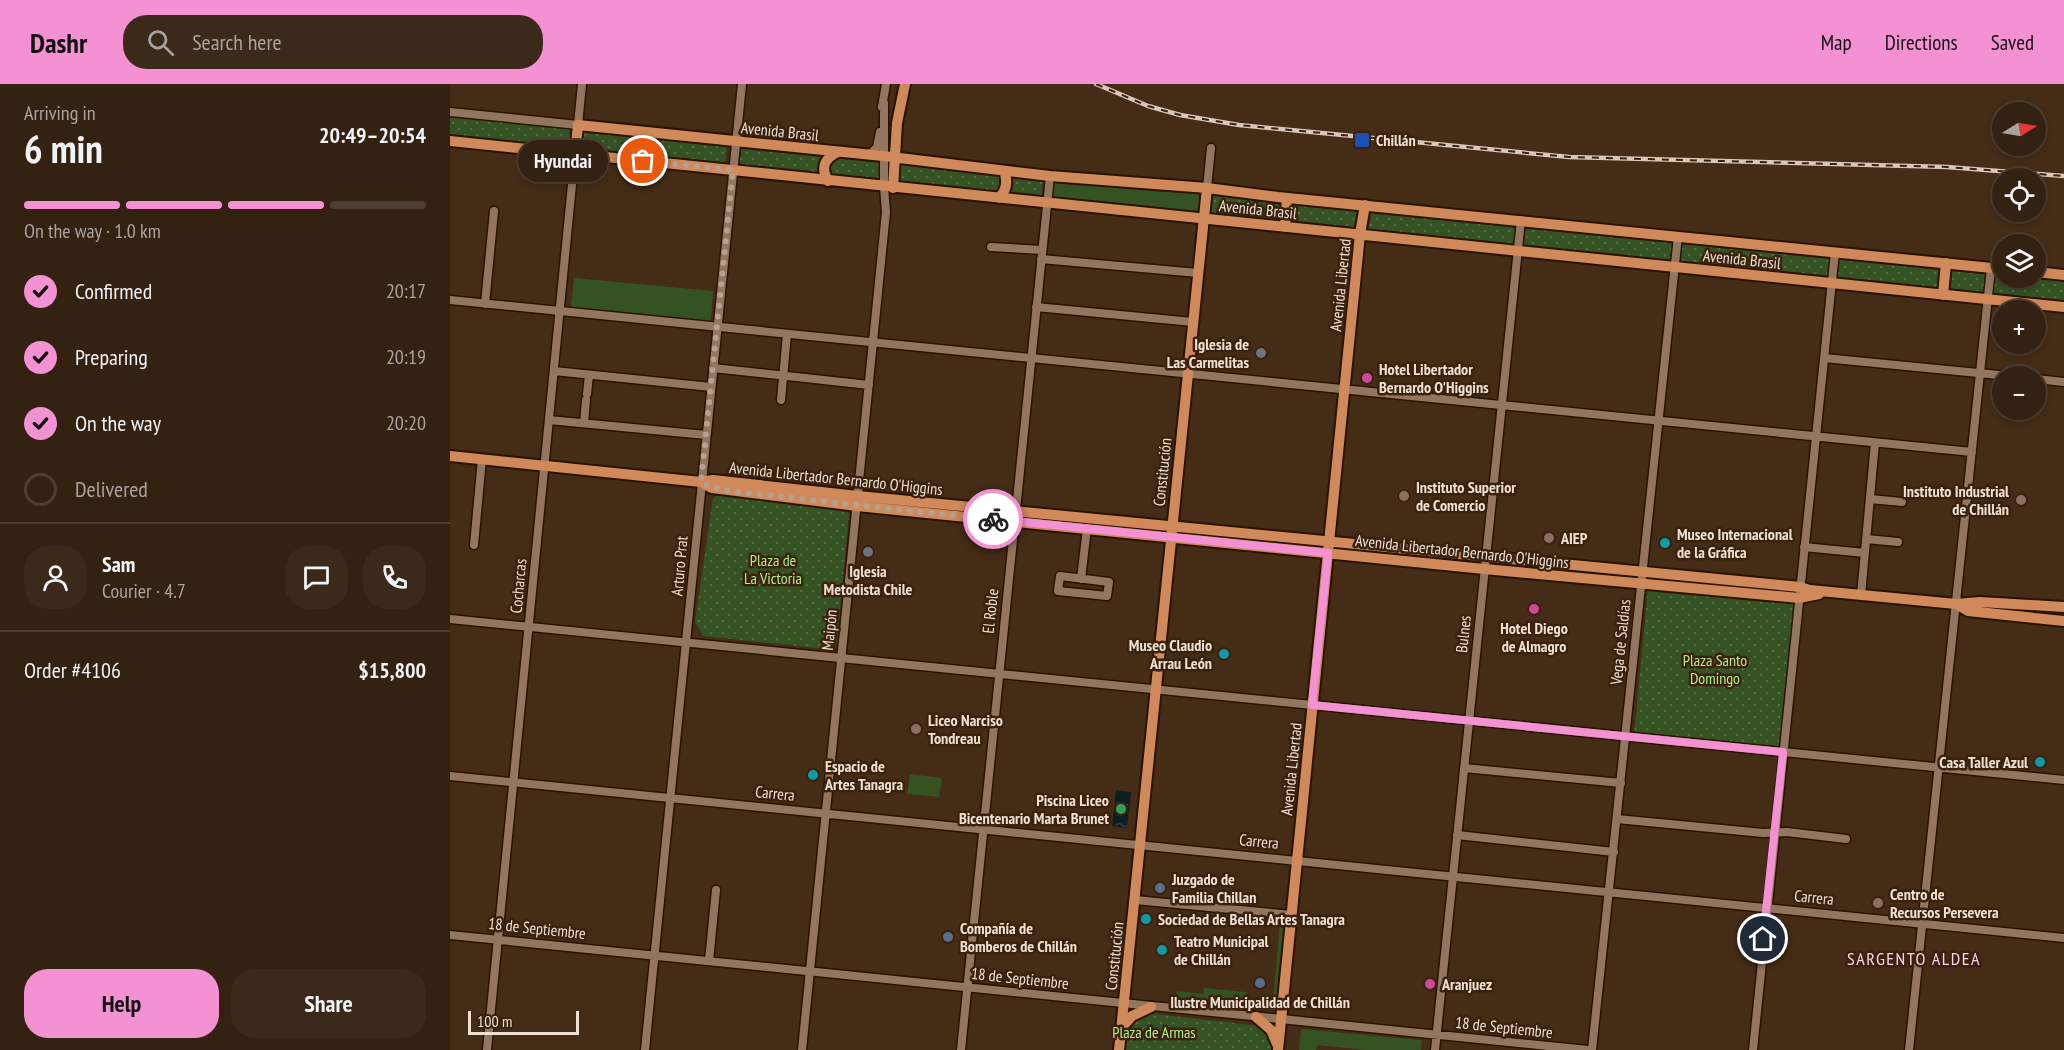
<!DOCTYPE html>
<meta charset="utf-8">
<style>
:root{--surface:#332111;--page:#3b291a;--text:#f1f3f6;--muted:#a9a39f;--line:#4e3e31;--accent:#f491d3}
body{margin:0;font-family:"PT Sans Narrow",sans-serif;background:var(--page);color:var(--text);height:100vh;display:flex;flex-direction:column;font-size:22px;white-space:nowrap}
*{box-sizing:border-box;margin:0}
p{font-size:20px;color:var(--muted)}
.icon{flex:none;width:33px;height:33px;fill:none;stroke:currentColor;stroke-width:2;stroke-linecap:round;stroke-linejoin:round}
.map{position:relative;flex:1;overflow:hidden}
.details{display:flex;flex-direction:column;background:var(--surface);width:450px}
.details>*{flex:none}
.needle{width:39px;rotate:79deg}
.fabs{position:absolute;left:1542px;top:18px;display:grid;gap:12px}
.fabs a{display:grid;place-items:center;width:54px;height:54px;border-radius:50%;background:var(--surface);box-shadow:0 3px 9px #0003,0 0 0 2px var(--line);font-size:30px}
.scale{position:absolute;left:18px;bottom:15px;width:111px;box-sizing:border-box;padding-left:6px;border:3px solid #f0e0d4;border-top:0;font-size:16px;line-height:21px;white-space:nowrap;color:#f0e0d4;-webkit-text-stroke:4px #3a220d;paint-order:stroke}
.pin{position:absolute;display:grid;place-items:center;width:51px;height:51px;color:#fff;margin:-26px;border:3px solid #fff;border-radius:50%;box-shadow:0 2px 6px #0007}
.courier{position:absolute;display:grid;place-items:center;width:60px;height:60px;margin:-30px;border:4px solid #f491d3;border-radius:50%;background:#fff;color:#222;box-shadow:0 2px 8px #0007}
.bubble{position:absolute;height:42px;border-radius:21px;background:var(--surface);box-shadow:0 3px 9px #0003,0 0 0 2px var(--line);font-size:20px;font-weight:800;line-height:42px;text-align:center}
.summary em{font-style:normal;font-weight:800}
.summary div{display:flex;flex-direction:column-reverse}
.summary{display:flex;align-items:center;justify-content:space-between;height:102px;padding:0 24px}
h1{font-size:39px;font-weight:800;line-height:45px}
.bar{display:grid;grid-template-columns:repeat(4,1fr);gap:9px 6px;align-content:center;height:72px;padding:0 24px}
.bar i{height:8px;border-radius:4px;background:var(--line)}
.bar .current{background:var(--accent)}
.bar p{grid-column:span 4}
.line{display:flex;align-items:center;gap:15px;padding:0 24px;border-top:2px solid var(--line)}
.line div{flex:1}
.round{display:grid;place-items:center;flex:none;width:63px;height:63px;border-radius:24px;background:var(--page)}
ol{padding:0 24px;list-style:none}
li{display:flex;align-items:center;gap:18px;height:66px}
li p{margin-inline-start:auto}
li .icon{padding:6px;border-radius:50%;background:var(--accent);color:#111;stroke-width:4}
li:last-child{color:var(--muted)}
li i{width:33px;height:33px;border:3px solid var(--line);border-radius:50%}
.primary-button{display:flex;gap:12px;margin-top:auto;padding:12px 24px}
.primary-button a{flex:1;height:69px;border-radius:24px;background:var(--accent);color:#111;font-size:24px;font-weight:800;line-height:69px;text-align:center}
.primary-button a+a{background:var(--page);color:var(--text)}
header{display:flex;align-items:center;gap:36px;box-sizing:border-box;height:84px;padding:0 30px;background:var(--accent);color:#111}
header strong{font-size:28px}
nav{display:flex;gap:33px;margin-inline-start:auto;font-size:21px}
.search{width:420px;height:54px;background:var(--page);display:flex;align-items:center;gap:15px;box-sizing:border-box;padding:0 21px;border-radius:24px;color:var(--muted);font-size:22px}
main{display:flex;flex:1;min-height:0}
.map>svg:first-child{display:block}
.grass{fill:#355223}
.park{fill:url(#park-dots)}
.water{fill:url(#water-ripples)}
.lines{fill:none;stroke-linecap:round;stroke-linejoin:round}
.minor-casing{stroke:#2a1301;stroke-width:11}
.major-casing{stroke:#2a1301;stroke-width:14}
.minor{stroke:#937660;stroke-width:8}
.major{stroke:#d0895b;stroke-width:10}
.rail-casing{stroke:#d8c7ba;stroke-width:4.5}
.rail{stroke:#3a220d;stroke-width:2;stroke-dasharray:7;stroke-linecap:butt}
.done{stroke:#b4a192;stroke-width:6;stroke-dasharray:0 10.8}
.route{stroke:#f491d3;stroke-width:8}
.transit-dot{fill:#1a4fb4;stroke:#3a220d;stroke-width:2}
.worship-dot{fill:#6b7280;stroke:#3a220d;stroke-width:2}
.hotel-dot{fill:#d1479c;stroke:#3a220d;stroke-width:2}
.education-dot{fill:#8d6e63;stroke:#3a220d;stroke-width:2}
.culture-dot{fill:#0f9aa8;stroke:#3a220d;stroke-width:2}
.leisure-dot{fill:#2e9e5b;stroke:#3a220d;stroke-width:2}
.service-dot{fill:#5c6f8a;stroke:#3a220d;stroke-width:2}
.labels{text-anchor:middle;stroke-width:5;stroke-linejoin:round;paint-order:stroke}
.street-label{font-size:16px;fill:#f0e0d4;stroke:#3a220d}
.poi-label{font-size:16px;font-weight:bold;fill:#f0e0d4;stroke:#3a220d;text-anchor:start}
.park-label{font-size:16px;fill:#adee88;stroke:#3a220d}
.neighbourhood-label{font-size:18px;letter-spacing:1.5px;fill:#fed2ed;stroke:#3a220d}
</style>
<header>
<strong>Dashr</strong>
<div class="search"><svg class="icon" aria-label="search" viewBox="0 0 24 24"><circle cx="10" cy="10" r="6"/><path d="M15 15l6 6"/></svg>Search here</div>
<nav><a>Map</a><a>Directions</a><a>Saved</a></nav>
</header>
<main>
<section class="details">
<div class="summary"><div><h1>6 min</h1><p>Arriving in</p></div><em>20:49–20:54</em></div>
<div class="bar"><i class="current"></i><i class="current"></i><i class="current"></i><i></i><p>On the way · 1.0 km</p></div>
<ol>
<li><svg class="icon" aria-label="check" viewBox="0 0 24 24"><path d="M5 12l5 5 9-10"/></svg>Confirmed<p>20:17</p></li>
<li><svg class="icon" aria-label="check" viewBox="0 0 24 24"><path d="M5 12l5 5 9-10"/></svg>Preparing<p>20:19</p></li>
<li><svg class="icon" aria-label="check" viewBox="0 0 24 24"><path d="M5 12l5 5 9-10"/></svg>On the way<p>20:20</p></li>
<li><i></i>Delivered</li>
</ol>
<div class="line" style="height:108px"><a class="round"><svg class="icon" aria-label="person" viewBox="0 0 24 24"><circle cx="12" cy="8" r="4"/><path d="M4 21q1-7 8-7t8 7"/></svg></a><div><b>Sam</b><p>Courier · 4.7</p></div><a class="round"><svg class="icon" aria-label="chat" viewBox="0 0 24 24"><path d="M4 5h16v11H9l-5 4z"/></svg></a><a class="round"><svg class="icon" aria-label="phone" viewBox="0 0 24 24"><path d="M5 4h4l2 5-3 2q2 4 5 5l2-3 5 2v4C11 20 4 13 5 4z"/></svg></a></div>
<div class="line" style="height:78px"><div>Order #4106</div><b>$15,800</b></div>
<div class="primary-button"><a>Help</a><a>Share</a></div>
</section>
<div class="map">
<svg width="1614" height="966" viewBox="0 0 1614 966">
<defs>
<pattern id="park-dots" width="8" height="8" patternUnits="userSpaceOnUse" patternTransform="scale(1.5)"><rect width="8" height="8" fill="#355223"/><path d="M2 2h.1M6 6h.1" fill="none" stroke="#536b42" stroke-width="1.8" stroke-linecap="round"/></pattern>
<pattern id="water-ripples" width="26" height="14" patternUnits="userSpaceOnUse" patternTransform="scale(1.5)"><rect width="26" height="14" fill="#0e1f21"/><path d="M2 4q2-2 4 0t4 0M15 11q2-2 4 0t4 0" fill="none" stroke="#313f40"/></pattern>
</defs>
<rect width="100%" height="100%" fill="#442c17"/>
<path class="grass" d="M602,96l149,13 -2,21 -149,-14z
M124,194l139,13 -2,28 -4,4 -133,-14 -3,-3z
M460,690l32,4 -3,19 -32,-3z
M830,839l5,1 -7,77h-5z
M754,904l42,4 -1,16 -69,-6 1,-11 26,3z
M851,945l121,11 -1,10h-55l-49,-5 -1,5h-17z"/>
<path class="park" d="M0,32l120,11 -1,22 -119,-15z
M134,46l143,16 -2,18 -142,-15z
M291,65l140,14 -2,21 -140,-14z
M450,81l143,15 -2,19 -143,-14z
M762,109l146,16 -3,22 -144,-18z
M922,126l145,15 -2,21 -147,-15z
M1073,141l150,17 -2,22 -149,-18z
M1229,156l151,15 -3,24 -150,-15z
M1387,172l103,11 -3,22 -102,-9z
M1501,182l36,5 -2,24 -37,-4z
M1544,188l8,1v5l34,-2 28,3v26l-71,-8z
M274,408l118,14 7,8 -12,129 -11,6 -123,-13 -8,-14 18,-124z
M1198,505l147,15 -14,146 -147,-15z
M697,929l113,13 5,1 7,15 -1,8h-145c2,-22 1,-26 21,-37z"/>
<path class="water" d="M666,706l15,2 -4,36 -15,-2z"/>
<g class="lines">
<g class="minor-casing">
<path id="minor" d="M432,23l4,-23
M0,28l128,13 4,-41
M420,71l7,-8 3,-15
M757,104l4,-40
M541,163l51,3
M591,175l157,14
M0,216l1522,152
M35,220l9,-93
M586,223l157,15
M1374,274l185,18
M263,284l156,17
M104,287l157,16
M1586,295l28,3
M137,310l2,-19
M331,316l6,-66
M99,336l157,15
M134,339l2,-23
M1420,415l32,3
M1416,455l32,3
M24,461l8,-86
M1354,463l61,6
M610,492l49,6 -2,14 -49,-5z
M631,495l6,-51
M1411,511l14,-152
M0,535l1614,161
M1014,684l157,15
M0,692l1614,162
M1167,735l146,14 24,-1 59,7
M1007,751l157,17
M685,816l157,15
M0,851l1138,115
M259,877l7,-71
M37,966l88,-896
M195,966l97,-966
M352,966l84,-838 -2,-25v-84
M511,966l89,-874
M985,966l86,-830
M1142,966l86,-814
M1303,966l82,-798
M1459,966l82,-782"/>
</g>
<g class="major-casing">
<path id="major" d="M0,57l1614,166
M125,70l3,-29 305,31 167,20 157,12 71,9 724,72
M378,97c-8,-14 -3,-23 10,-29
M443,104l4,-65 8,-39
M549,114c8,-8 9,-17 5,-27
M835,143l2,-29
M1586,188l28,3
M1493,211l3,-32
M0,372l251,26 12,-2 145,16 942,91 10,3 146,14 24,-2 84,5
M251,398l11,6 145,18 627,63 315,29 20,-4
M1506,520l12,7 96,10
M806,933l15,13 6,14
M671,944l11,-12 19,-9
M669,966l88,-862
M828,966l82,-816 5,-29"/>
</g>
<use href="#minor" class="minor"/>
<use href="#major" class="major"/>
<g class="rail-casing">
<path id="rail" d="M646,0l52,22 32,9 59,10 330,32 378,10 117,9"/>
</g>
<use href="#rail" class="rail"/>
</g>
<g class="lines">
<path class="done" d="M193,77l90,9 -32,312c22,12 52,11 77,14 71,9 143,16 215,23"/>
<path class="route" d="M543,435l335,34 -16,152 471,47 -20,187"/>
</g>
<rect class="transit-dot" x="904" y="48" width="16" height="16" rx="3"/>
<g class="worship-dot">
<circle cx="811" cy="269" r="6"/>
<circle cx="418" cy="468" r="6"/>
</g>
<g class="hotel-dot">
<circle cx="917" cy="294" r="6"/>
<circle cx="1084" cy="525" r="6"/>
<circle cx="980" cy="900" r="6"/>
</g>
<g class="education-dot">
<circle cx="954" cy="412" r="6"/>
<circle cx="1571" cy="416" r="6"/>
<circle cx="1099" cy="454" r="6"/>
<circle cx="466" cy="645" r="6"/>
<circle cx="1428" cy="819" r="6"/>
</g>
<g class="culture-dot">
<circle cx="1215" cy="459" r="6"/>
<circle cx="774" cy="570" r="6"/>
<circle cx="1590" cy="678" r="6"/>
<circle cx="363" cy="691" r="6"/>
<circle cx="696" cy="835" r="6"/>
<circle cx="712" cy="866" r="6"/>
</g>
<circle class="leisure-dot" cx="671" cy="725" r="6"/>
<g class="service-dot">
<circle cx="710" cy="804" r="6"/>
<circle cx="498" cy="853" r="6"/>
<circle cx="810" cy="899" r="6"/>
</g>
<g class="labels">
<g class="street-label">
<text transform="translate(330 47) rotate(6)" y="6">Avenida Brasil</text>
<text transform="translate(808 125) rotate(6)" y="6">Avenida Brasil</text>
<text transform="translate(1292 175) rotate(6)" y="6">Avenida Brasil</text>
<text transform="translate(890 201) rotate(-84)" y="6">Avenida Libertad</text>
<text transform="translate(712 388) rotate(-84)" y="6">Constitución</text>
<text transform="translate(386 394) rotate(6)" y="6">Avenida Libertador Bernardo O'Higgins</text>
<text transform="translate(1012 467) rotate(6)" y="6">Avenida Libertador Bernardo O'Higgins</text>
<text transform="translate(229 482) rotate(-85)" y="6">Arturo Prat</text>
<text transform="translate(68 502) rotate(-85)" y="6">Cocharcas</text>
<text transform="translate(540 527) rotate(-84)" y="6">El Roble</text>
<text transform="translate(379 546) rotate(-84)" y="6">Maipón</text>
<text transform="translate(1013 550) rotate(-84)" y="6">Bulnes</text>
<text transform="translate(1170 558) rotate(-84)" y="6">Vega de Saldías</text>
<text transform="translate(841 685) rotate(-84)" y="6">Avenida Libertad</text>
<text transform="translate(325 709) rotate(6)" y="6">Carrera</text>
<text transform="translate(809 757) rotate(6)" y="6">Carrera</text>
<text transform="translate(1364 813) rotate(6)" y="6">Carrera</text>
<text transform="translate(87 844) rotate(6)" y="6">18 de Septiembre</text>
<text transform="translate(664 872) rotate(-84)" y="6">Constitución</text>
<text transform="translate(570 894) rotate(6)" y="6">18 de Septiembre</text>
<text transform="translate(1054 943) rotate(6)" y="6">18 de Septiembre</text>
</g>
<g class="poi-label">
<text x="926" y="62">Chillán</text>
<text x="799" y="266" text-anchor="end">Iglesia de<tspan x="799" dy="18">Las Carmelitas</tspan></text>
<text x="929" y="291">Hotel Libertador<tspan x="929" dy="18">Bernardo O'Higgins</tspan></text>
<text x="966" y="409">Instituto Superior<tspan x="966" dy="18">de Comercio</tspan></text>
<text x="1559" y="413" text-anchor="end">Instituto Industrial<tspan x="1559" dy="18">de Chillán</tspan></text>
<text x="1227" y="456">Museo Internacional<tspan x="1227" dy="18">de la Gráfica</tspan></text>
<text x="1111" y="460">AIEP</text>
<text x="418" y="493" text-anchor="middle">Iglesia<tspan x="418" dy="18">Metodista Chile</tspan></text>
<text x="1084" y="550" text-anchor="middle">Hotel Diego<tspan x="1084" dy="18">de Almagro</tspan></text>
<text x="762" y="567" text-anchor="end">Museo Claudio<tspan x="762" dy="18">Arrau León</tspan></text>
<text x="478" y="642">Liceo Narciso<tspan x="478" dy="18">Tondreau</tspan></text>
<text x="1578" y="684" text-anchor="end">Casa Taller Azul</text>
<text x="375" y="688">Espacio de<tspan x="375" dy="18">Artes Tanagra</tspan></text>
<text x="659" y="722" text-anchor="end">Piscina Liceo<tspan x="659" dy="18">Bicentenario Marta Brunet</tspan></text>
<text x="722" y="801">Juzgado de<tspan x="722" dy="18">Familia Chillan</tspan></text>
<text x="1440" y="816">Centro de<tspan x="1440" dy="18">Recursos Persevera</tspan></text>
<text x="708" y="841">Sociedad de Bellas Artes Tanagra</text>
<text x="510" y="850">Compañía de<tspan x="510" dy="18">Bomberos de Chillán</tspan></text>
<text x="724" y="863">Teatro Municipal<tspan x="724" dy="18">de Chillán</tspan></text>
<text x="992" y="906">Aranjuez</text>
<text x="810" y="924" text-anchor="middle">Ilustre Municipalidad de Chillán</text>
</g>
<g class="park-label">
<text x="323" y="482">Plaza de<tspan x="323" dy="18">La Victoria</tspan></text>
<text x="1265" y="582">Plaza Santo<tspan x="1265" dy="18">Domingo</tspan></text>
<text x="704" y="954">Plaza de Armas</text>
</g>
<g class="neighbourhood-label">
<text x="1464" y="881">SARGENTO ALDEA</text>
</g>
</g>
</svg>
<div class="fabs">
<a><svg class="needle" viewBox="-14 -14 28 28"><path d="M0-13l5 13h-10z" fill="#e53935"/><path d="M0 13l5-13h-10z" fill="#a9a39f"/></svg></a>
<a><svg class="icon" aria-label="locate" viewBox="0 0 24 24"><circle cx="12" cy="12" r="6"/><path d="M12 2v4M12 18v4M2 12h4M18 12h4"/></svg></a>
<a><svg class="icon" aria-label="layers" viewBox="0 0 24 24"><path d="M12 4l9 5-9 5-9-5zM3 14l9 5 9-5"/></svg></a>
<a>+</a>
<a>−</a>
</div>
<div class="scale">100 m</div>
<div class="pin" style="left:193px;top:77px;background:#ea580c"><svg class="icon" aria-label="bag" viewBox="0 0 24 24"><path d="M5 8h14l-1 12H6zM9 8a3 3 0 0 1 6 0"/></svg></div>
<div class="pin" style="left:1313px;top:855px;background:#1f2937"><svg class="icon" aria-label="home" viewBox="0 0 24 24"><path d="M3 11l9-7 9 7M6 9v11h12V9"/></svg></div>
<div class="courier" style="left:543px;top:435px"><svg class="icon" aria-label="bike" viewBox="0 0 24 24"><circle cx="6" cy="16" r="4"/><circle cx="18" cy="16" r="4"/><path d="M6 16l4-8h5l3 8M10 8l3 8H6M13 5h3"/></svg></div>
<div class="bubble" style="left:68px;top:56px;width:90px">Hyundai</div>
</div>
</main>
